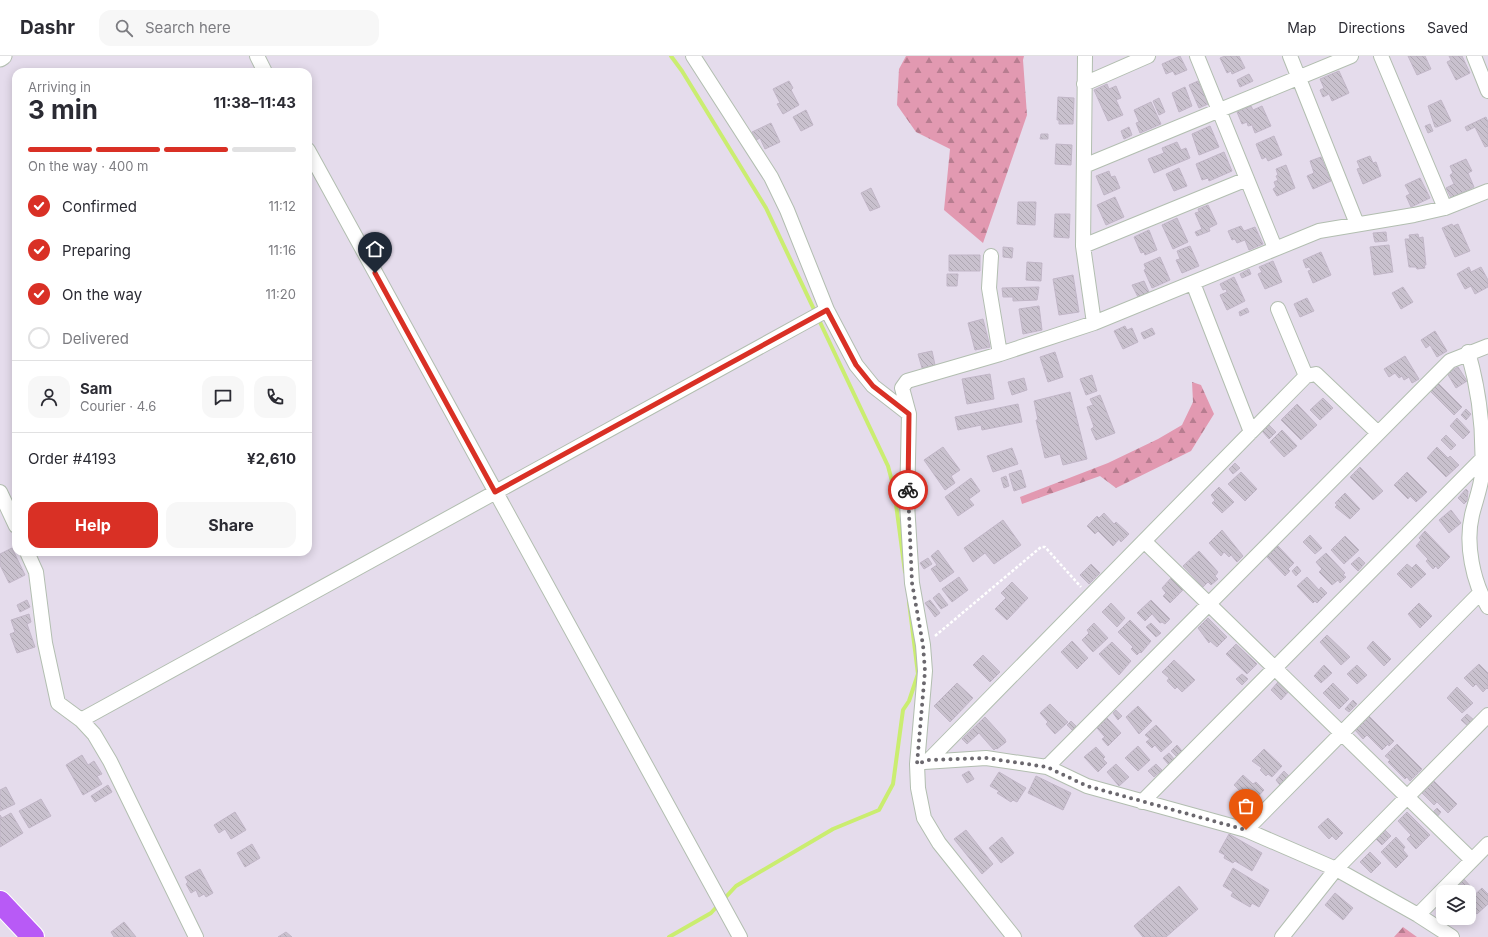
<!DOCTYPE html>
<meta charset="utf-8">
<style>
:root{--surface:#fff;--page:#f7f7f7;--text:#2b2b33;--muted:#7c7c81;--line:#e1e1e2;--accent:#d93025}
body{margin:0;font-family:Inter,sans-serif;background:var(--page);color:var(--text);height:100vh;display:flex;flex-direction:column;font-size:15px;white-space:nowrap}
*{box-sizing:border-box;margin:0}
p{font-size:13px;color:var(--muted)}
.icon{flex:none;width:22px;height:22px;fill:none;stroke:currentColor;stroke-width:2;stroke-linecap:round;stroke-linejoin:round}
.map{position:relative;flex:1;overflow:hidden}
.details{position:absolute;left:12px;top:12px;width:300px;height:488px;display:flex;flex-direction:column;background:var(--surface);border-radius:12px;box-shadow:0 2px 10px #0003}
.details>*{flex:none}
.buttons{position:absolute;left:1436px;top:829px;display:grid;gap:8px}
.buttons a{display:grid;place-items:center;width:40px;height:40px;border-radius:8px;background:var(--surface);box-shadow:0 2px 10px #0003;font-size:20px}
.pin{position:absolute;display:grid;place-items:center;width:34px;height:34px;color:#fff;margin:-41px -17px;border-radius:50% 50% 50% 0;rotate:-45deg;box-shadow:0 0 4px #0007}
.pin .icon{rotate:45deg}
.courier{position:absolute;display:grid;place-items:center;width:40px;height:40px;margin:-20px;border:3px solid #d93025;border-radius:50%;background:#fff;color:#222;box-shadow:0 1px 5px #0007}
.overview em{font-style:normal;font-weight:700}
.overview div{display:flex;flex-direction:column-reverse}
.overview{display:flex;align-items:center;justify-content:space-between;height:68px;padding:0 16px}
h1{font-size:26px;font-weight:700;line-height:30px}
.bar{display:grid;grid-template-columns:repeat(4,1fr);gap:6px 4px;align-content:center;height:48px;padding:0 16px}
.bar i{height:5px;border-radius:3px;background:var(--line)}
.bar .selected{background:var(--accent)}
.bar p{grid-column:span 4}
.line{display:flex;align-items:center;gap:10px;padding:0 16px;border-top:1px solid var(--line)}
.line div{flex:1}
.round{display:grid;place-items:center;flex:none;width:42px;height:42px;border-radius:12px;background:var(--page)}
ol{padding:0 16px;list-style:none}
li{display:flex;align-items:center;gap:12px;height:44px}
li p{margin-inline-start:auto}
li .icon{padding:4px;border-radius:50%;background:var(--accent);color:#fff;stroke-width:4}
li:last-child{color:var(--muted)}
li i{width:22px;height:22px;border:2px solid var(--line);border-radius:50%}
.button{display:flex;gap:8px;margin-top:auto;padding:8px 16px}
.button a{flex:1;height:46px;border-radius:12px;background:var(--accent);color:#fff;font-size:16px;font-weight:700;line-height:46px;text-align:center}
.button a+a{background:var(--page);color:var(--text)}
header{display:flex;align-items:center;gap:24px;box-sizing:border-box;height:56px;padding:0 20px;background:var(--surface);border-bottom:1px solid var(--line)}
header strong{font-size:19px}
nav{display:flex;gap:22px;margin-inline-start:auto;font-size:14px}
.search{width:280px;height:36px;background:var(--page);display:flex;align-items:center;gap:10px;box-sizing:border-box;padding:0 14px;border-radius:12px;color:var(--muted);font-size:15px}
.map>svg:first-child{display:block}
.forest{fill:url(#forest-firs)}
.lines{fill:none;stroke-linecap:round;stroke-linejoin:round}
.stream{stroke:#caed70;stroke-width:4}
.building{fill:url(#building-back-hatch);stroke:#c1b6c7}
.minor-casing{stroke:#b2beb0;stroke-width:16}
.tertiary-casing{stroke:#b2beb0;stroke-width:19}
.trunk-casing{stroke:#fff;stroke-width:24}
.path{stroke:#fff;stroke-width:2.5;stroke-dasharray:3 2;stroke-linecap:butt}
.minor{stroke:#fff;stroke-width:14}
.tertiary{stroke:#fff;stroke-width:17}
.trunk{stroke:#b85af6;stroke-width:22}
.done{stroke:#6b686e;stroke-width:4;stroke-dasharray:0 7.2}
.route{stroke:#d93025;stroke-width:5}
</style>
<header>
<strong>Dashr</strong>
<div class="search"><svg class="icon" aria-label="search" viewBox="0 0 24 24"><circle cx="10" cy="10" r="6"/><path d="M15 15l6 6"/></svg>Search here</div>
<nav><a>Map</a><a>Directions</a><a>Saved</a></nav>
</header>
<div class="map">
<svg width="1488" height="881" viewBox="0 0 1488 881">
<defs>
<pattern id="forest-firs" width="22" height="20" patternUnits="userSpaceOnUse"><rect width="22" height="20" fill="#e299b1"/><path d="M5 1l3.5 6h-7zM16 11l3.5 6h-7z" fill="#b77d90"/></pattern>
<pattern id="building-back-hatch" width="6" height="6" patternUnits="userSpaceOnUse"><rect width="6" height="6" fill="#c9c1ce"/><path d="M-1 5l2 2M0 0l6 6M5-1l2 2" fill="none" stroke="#ada6b1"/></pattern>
</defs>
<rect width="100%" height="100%" fill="#e5dcec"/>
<path class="forest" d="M906,0h118l-1,4 4,55 -44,128 -39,-33 6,-61 -34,-17 -19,-27 2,-36z
M1192,326l9,3 13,29 -23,37 -75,37 -16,-12 -78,28 -2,-7 88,-34 50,-24 24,-14 11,-23z
M1403,871l14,10h-23z"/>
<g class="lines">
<path class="stream" d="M671,0l11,15 84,137 122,258 6,23 11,83
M669,881l42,-24 25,-27 97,-57 46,-19 14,-26 10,-74 6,-9 9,-27 -9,-72"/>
</g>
<path class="building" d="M1180,0l7,14 -12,5 -2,-4 -7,3 -4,-10z
M1225,0h14l6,12 -13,6 -1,-3 -4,2 -7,-15z
M1408,0h17l6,13 -14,6z
M1449,0h13l8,17 -14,7 -9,-18 4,-2z
M1339,15l10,22 -17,8 -3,-7 -6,3 -3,-7 4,-2 -4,-9z
M1249,18l4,7 -13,6 -3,-7z
M789,25l4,7 -2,2 8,15 -16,9 -6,-10 3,-1 -7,-14z
M1198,25l10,23 -9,4 -10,-23z
M1107,28l2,5 7,-3 5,12 -5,2 7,15 -15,6 -14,-31z
M1185,31l7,19 -13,6 -7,-19z
M1058,41l16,1 -1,26h-14v-4h-2z
M1159,42l6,14 -6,3 -6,-14z
M1441,44l10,21 -14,6h-2l-7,-21z
M1151,46l10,22 -21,9 -4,-10 3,-1 -5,-12z
M1251,50l2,4 9,-4 9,20 -16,7 -3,-8 -4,1 -1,-4 -5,2 -5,-12z
M806,54l7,15 -12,6 -8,-14z
M1486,61l2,5v24l-3,1 -10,-20 -8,4 -2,-4z
M771,67l9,19 -15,7 -5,-11 -4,2 -4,-8z
M1430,68l3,7 -5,2 -3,-7z
M1210,70l9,21 -20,8 -7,-21z
M1129,71l3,8 -8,4 -3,-8z
M1041,78h7v5h-8z
M1274,80l8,19 -14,6 -2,-4 -4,2 -6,-15z
M1177,86l4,8 5,-2 4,10 -36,15 -6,-14 16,-6 -2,-5z
M1056,88l16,1 -1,20 -16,-1z
M1224,96l8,19 -23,10 -1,-3 -6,2 -6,-16z
M1370,100l3,7 3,-1 5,14 -18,8 -6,-15 3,-1 -3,-7z
M1321,101l10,24 -18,8 -6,-13 7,-3 -4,-12z
M1466,103l6,12 -4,2 6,14 -23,11 -5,-10 8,-4 -4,-9 3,-2 -3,-7z
M1286,109l9,23 -18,8 -4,-7 3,-2 -2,-5 4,-2 -2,-4 2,-1 -2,-6z
M1179,112l8,18 -13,5 -8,-17z
M1109,115l2,6 4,-1 5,12 -16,7 -8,-19z
M1420,122l10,20 -19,9 -5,-11 4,-2 -5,-9z
M871,132l9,19 -10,4 -9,-18z
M1115,141l9,20 -18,8 -9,-20z
M1018,146h18l-1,23 -18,-1z
M1208,149l9,19 -8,4 1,3 -13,5 -2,-4 7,-3 -7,-16 4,-1 -1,-3z
M1055,158h15l-1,24 -15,-1z
M1177,162l11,24 -15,7 -11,-24z
M1452,168l1,2 5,-2 12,27 -15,6 -13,-29z
M1241,170l3,5 11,-4 8,17 -14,6 -4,-10 -8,3 -2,-4 -3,1 -4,-9z
M1149,174l8,20 -12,5 -1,-3 -3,1 -7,-16z
M1386,176l1,9 -12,1 -2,-9z
M1418,178l1,4 4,-1 3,28h-2l1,3 -8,1 -1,-2h-7l-4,-28h5l-1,-4z
M1389,189l4,27 -19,3 -4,-28z
M1190,190l9,20 -17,7 -6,-13 4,-1 -3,-8z
M1003,191l10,1 -1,10 -9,-1z
M1321,196l10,23 -18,8 -5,-12 3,-1 -2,-3 -3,1 -3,-8z
M949,199h31v16h-31z
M1160,201l10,23 -18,8 -8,-18 2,-1 -2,-5z
M1273,205l9,21 -17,7 -7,-15 4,-2 -3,-5z
M1027,206l15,1 -1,18 -15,-1z
M1469,211l2,5 10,-5 7,13v7l-13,7 -4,-8 -6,3 -8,-15z
M1249,213l2,5 -9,4 -2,-4z
M947,218h11l-1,12h-10z
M1073,219l6,37 -20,3 -6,-36z
M1234,221l11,24 -18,9 -7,-15 7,-3 -1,-3 -3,1 -3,-6z
M1144,225l5,11 -11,5 -6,-12z
M1039,231l-2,13 -24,1v-4h-10l-1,-9z
M1403,231l10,15 -12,7 -9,-16z
M1307,242l7,13 -14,6 -6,-13z
M1039,250l3,24 -19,4 -4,-25z
M1247,252l2,4 -9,4 -1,-4z
M983,263l7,28 -15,3 -7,-27z
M1125,270l2,4 5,-2 6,14 -15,7 -9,-18z
M1152,272l3,6 -11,5 -3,-6z
M1435,275l12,20 -10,6 -7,-12 -4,3 -5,-8z
M932,295l3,14 -13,3 -4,-14z
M1055,296l8,25 -15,5 -8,-25z
M1405,300l14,23 -7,4 -3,-6 -5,3 -2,-4 -3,2 -4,-5 -6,4 -5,-8z
M1458,311l9,14 -11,7 -9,-15z
M990,318l4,25 -27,5 -5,-25z
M1092,319l5,16 -11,4 -6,-16z
M1024,322l3,12 -15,5 -4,-13z
M1438,327l24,24 -8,8 -24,-24z
M1070,336l17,67 -24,6 -3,-11 -15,4 -9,-38h2l-4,-19z
M1100,339l15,38 -19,7 -5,-11 3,-2 -7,-20 6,-2 -3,-6z
M1323,342l10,10 -13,12 -10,-10z
M1018,348l4,18 -40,8 -1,-5 -23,5 -3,-13z
M1297,348l20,21 -16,15 -20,-20z
M1466,353l5,5 -5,6 -5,-5z
M1457,362l13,14 -7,7 -13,-13z
M1269,369l7,7 -7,7 -7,-8z
M1282,374l15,16 -13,11 -14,-15z
M1446,379l10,10 -5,5 -10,-10z
M943,391l17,23 -9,6 4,7 -10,7 -21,-30z
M1437,391l11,11 2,-2 9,9 -13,12 -19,-19z
M1012,392l6,16 -25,8 -6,-16z
M1235,407l5,5 -7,6 -4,-5z
M1360,411l23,24 -10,9 -23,-23z
M1021,414l5,17 -12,4 -5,-17z
M1241,416l16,17 -12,12 -17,-17z
M1407,416l20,20 -11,10 -6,-6 -2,3 -14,-14z
M1006,420l3,10 -5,2 -3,-10z
M971,422l9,13 -11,8 5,6 -16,11 -13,-19z
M1219,431l15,15 -12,11 -10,-10 3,-3 -4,-5z
M1466,433l2,2 -1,10 -3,3 -6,-6z
M1345,437l15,16 -10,10 -15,-12 2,-2 -2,-2z
M1451,454l10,13 -12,10 -10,-13z
M1104,457l10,11 2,-2 13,12 -8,8 -2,-3 -6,7 -15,-15 -3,3 -8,-8 10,-10 2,2z
M1003,464l18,25 -27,19 -9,-11 -12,9 -9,-14z
M1222,474l21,26 -6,6 -6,-7 -2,2 -5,-5 -3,4 -12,-13z
M1425,475l25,26 -12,12 -2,-3 -3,3 -7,-8 2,-2 -12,-13 5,-6 -2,-2z
M1310,479l12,13 -7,6 -12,-12z
M1345,480l14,14 -15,14 -13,-14z
M1278,490l16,17 -6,6 2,2 -5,5 -18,-19z
M12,492l13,27 -16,8 -9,-18v-11z
M938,494l16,22 -14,10 -9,-13 6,-4 -6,-9z
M1199,495l19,21 -3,4 3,3 -7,6 -3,-3 -5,5 -20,-21z
M1326,497l19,20 -2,2 3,2 -6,6 -2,-3 -6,5 -13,-13 3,-3 -6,-7z
M1359,501l6,6 -7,8 -7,-7z
M928,502l4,6 -8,5 -4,-6z
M1091,508l9,9 -11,11 -9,-9z
M1407,508l5,4 4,-4 10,10 -15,14 -14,-14z
M1297,510l4,5 -5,5 -4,-5z
M959,521l9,13 -16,12 -10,-13z
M1307,521l12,13 2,-3 6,6 -10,10 -2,-2 -2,2 -16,-17z
M1171,522l12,12 -13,13 -7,-7 3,-3 -4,-5z
M1012,526l16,16 -21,22 -12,-11 11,-11 -5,-5z
M939,537l9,12 -7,4 -8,-11z
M27,544l3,7 -10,5 -3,-7z
M930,544l10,13 -5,4 -10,-14z
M1151,544l19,19 -5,5 -3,-2 -2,1 -8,-9 -7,7 -8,-8z
M1111,547l14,15 -8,9 -15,-15z
M1419,547l13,13 -12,12 -12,-14z
M29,558l2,8 -4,2 8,23 -18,6 -7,-19 5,-2 -4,-12z
M1208,562l19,19 -10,10 -7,-6 -1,2 -11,-15z
M1130,564l21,21 -10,12 -1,-1 -3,3 -6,-6 2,-2 -15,-15z
M1094,567l14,15 -15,14 -11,-12 7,-7 -2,-3z
M1151,567l10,10 -5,4 -10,-10z
M1327,579l23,22 -9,8 -21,-23z
M1072,585l16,17 -11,11 -16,-17z
M1373,585l18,18 -7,7 -17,-18z
M1112,586l19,19 -12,14 -20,-21z
M1236,588l21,20 -10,10 -21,-20z
M983,599l17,17 -10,10 -17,-17z
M1174,604l21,20 -13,12 -5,-5 -2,2 -8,-8 2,-3 -7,-6z
M1479,608l9,9v16l-1,-1 -4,4 -7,-8 -3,3 -9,-9z
M1324,609l8,8 -11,10 -7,-7z
M1357,609l10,10 -10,9 -10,-10z
M1242,618l6,5 -6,6 -6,-6z
M1278,626l11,9 -8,9 -10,-10z
M957,627l16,15 -23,24 -16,-16z
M1333,627l16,16 -10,10 -16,-16z
M1457,631l16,16 -11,10 -15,-15z
M1353,644l4,4 -8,8 -4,-3z
M1050,648l18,18 -13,12 -9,-10 2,-2 -8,-9z
M1138,650l14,15 -13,13 -13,-17z
M1116,654l6,6 -4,4 -5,-7z
M1467,658l8,7 -6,6 -8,-7z
M1369,660l25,25 -5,5 -1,-2 -6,6 -15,-15 -4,4 -8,-9z
M985,661l20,22 1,3 -9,7 -1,-1 -2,2 -15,-17 -12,11 -5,-5z
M1107,662l14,15 -13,13 -6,-7 3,-2 -8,-9z
M1071,665l5,5 -4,4 -5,-5z
M1156,669l16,17 -11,10 -6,-7 -3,3 -6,-6 4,-3 -5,-4z
M1397,688l25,25 -12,12 -3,-4 -2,2 -17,-17 2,-2 -5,-4z
M1177,689l5,6 -6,5 -5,-5z
M1138,690l12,14 -12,11 -13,-13z
M1096,691l9,10 -2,2 4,4 -9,9 -14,-15z
M1264,693l18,17 -10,11 -4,-3 -2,2 -6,-6 2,-2 -10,-7z
M1169,697l6,7 -6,5 -6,-7z
M82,699l6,10 6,-4 8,13 -5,2 5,8 -19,11 -17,-30z
M1116,708l13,13 -10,9 -12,-14z
M1156,708l6,6 -8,7 -6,-6z
M969,715l5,8 -7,4 -5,-8z
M1284,715l5,5 -9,9 -4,-5z
M999,716l27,16 -9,14 -4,-2 -2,2 -14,-9 2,-2 -9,-5z
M1243,719l10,9 3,-2 8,8 -12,13 -18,-18z
M1036,720l35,17 -8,17 -35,-17z
M1434,725l23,23 -9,9 -11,-11 -3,3 -12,-12z
M108,729l4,7 -17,10 -4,-6z
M6,731l9,17 -15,7v-21z
M41,743l10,17 -22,12 -10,-17z
M1437,752l4,4 -5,6 -4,-5z
M235,756l11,18 -15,9 -6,-10 -6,4 -5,-8z
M1407,756l23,23 -14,14 -9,-10 4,-4 -13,-14z
M11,757l12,20 -23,14v-32l2,3z
M1328,762l15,15 -7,7 -4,-4 -3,3 -11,-12z
M966,774l27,34 -11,10 -28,-35z
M1385,774l6,6 -9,9 -6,-6z
M1229,778l33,19 -10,18 -17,-10 -2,2 -9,-5 1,-3 -6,-3z
M1002,781l12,16 -13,10 -12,-15z
M1396,781l9,10 -2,3 5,6 -12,12 -15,-16z
M252,788l8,14 -15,9 -8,-14z
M1370,796l11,11 -10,10 -11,-11z
M1233,812l36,22 -10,17 -7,-4 -2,4 -19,-11 2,-4 -10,-6z
M200,813l13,24 -7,4 -2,-3 -5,3 -3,-7 -5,3 -5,-9 2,-2 -3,-5z
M1462,821l12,13 -5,5v-3h-12l-5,-5z
M1179,830l19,23 -32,28h-23l-9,-11z
M1482,832l6,6v10l-11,10 -8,-9v-5z
M1335,837l18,15 -10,12 -18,-15z
M124,866l12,15h-22l-3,-5z
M286,876l6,5h-14z"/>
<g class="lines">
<g class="minor-casing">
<path id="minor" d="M257,0l8,16
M693,0l78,121 16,33 40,100 29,55 17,21 36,28
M1085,0l-2,190 11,77
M1197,0l78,192
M1290,0l67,168
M1381,0l64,152
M1474,0l14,35
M1084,28l64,-28
M308,94l432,787
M1084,110l267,-110
M1083,190l164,-67
M991,200l-2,32 11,66
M1193,227l58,149
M1278,253l28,67
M1468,296c11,38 16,82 14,122 -1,13 -7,28 -10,41 -7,29 1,67 16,92
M0,436l16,34
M1144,485l328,319
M27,496l9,20 9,71 13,60 23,17 13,14 16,27 86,176
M81,664l746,-410
M929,704l377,-384 10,-2 62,59
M924,706l62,-4 61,9 40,19 159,44 90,39 82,46 70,-71
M1047,711l403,-406 38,-15
M1142,746l340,-343
M1246,774l234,-237
M1418,859l34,22
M1014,881l-75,-94 -15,-25 -6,-30 -1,-24 8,-93 -2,-26 -11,-62 -5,-79 2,-90 -7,-26 5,-7 93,-27 94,-31 225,-92 95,-16 31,-7 43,-17
M1282,881l54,-68 152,-154"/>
</g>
<g class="tertiary-casing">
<path id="tertiary" d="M0,2l3,-2"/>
</g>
<g class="trunk-casing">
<path id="trunk" d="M0,846l33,35"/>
</g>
<path class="path" d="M935,580l106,-89h4l36,40"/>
<use href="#minor" class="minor"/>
<use href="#tertiary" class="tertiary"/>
<use href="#trunk" class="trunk"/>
</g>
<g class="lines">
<path class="done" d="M908,434l4,93 11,62 2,26 -8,93 12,-4 57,-2 61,9 40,19 159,44"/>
<path class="route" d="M375,217l120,219 332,-182 29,55 17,21 36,28 -1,76"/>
</g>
</svg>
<div class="buttons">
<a><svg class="icon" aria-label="layers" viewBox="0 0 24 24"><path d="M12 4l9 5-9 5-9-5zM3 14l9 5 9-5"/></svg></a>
</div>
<div class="pin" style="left:1246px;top:774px;background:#ea580c"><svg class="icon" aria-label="bag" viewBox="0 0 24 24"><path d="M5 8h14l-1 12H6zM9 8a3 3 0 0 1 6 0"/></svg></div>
<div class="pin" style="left:375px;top:217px;background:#1f2937"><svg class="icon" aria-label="home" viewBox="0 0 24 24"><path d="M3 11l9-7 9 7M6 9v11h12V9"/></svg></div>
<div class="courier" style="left:908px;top:434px"><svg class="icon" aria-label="bike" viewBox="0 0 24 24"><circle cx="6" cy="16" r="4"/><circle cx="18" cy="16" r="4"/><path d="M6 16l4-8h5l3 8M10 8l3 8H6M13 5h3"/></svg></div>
<section class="details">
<div class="overview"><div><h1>3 min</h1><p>Arriving in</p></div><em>11:38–11:43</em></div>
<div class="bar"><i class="selected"></i><i class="selected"></i><i class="selected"></i><i></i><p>On the way · 400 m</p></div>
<ol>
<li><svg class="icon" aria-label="check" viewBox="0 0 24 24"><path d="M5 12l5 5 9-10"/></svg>Confirmed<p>11:12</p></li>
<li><svg class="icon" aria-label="check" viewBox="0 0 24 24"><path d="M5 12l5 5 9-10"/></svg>Preparing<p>11:16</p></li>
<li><svg class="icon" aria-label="check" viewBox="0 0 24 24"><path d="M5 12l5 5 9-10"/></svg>On the way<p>11:20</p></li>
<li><i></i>Delivered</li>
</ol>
<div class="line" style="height:72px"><a class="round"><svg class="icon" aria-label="person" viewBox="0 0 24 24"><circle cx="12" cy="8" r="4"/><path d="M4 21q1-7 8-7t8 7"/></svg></a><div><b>Sam</b><p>Courier · 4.6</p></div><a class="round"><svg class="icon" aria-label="chat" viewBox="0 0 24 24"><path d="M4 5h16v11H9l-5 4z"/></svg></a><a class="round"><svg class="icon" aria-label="phone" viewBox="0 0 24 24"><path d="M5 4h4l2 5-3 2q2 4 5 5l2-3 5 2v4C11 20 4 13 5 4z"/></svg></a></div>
<div class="line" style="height:52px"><div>Order #4193</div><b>¥2,610</b></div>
<div class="button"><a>Help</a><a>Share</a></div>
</section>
</div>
